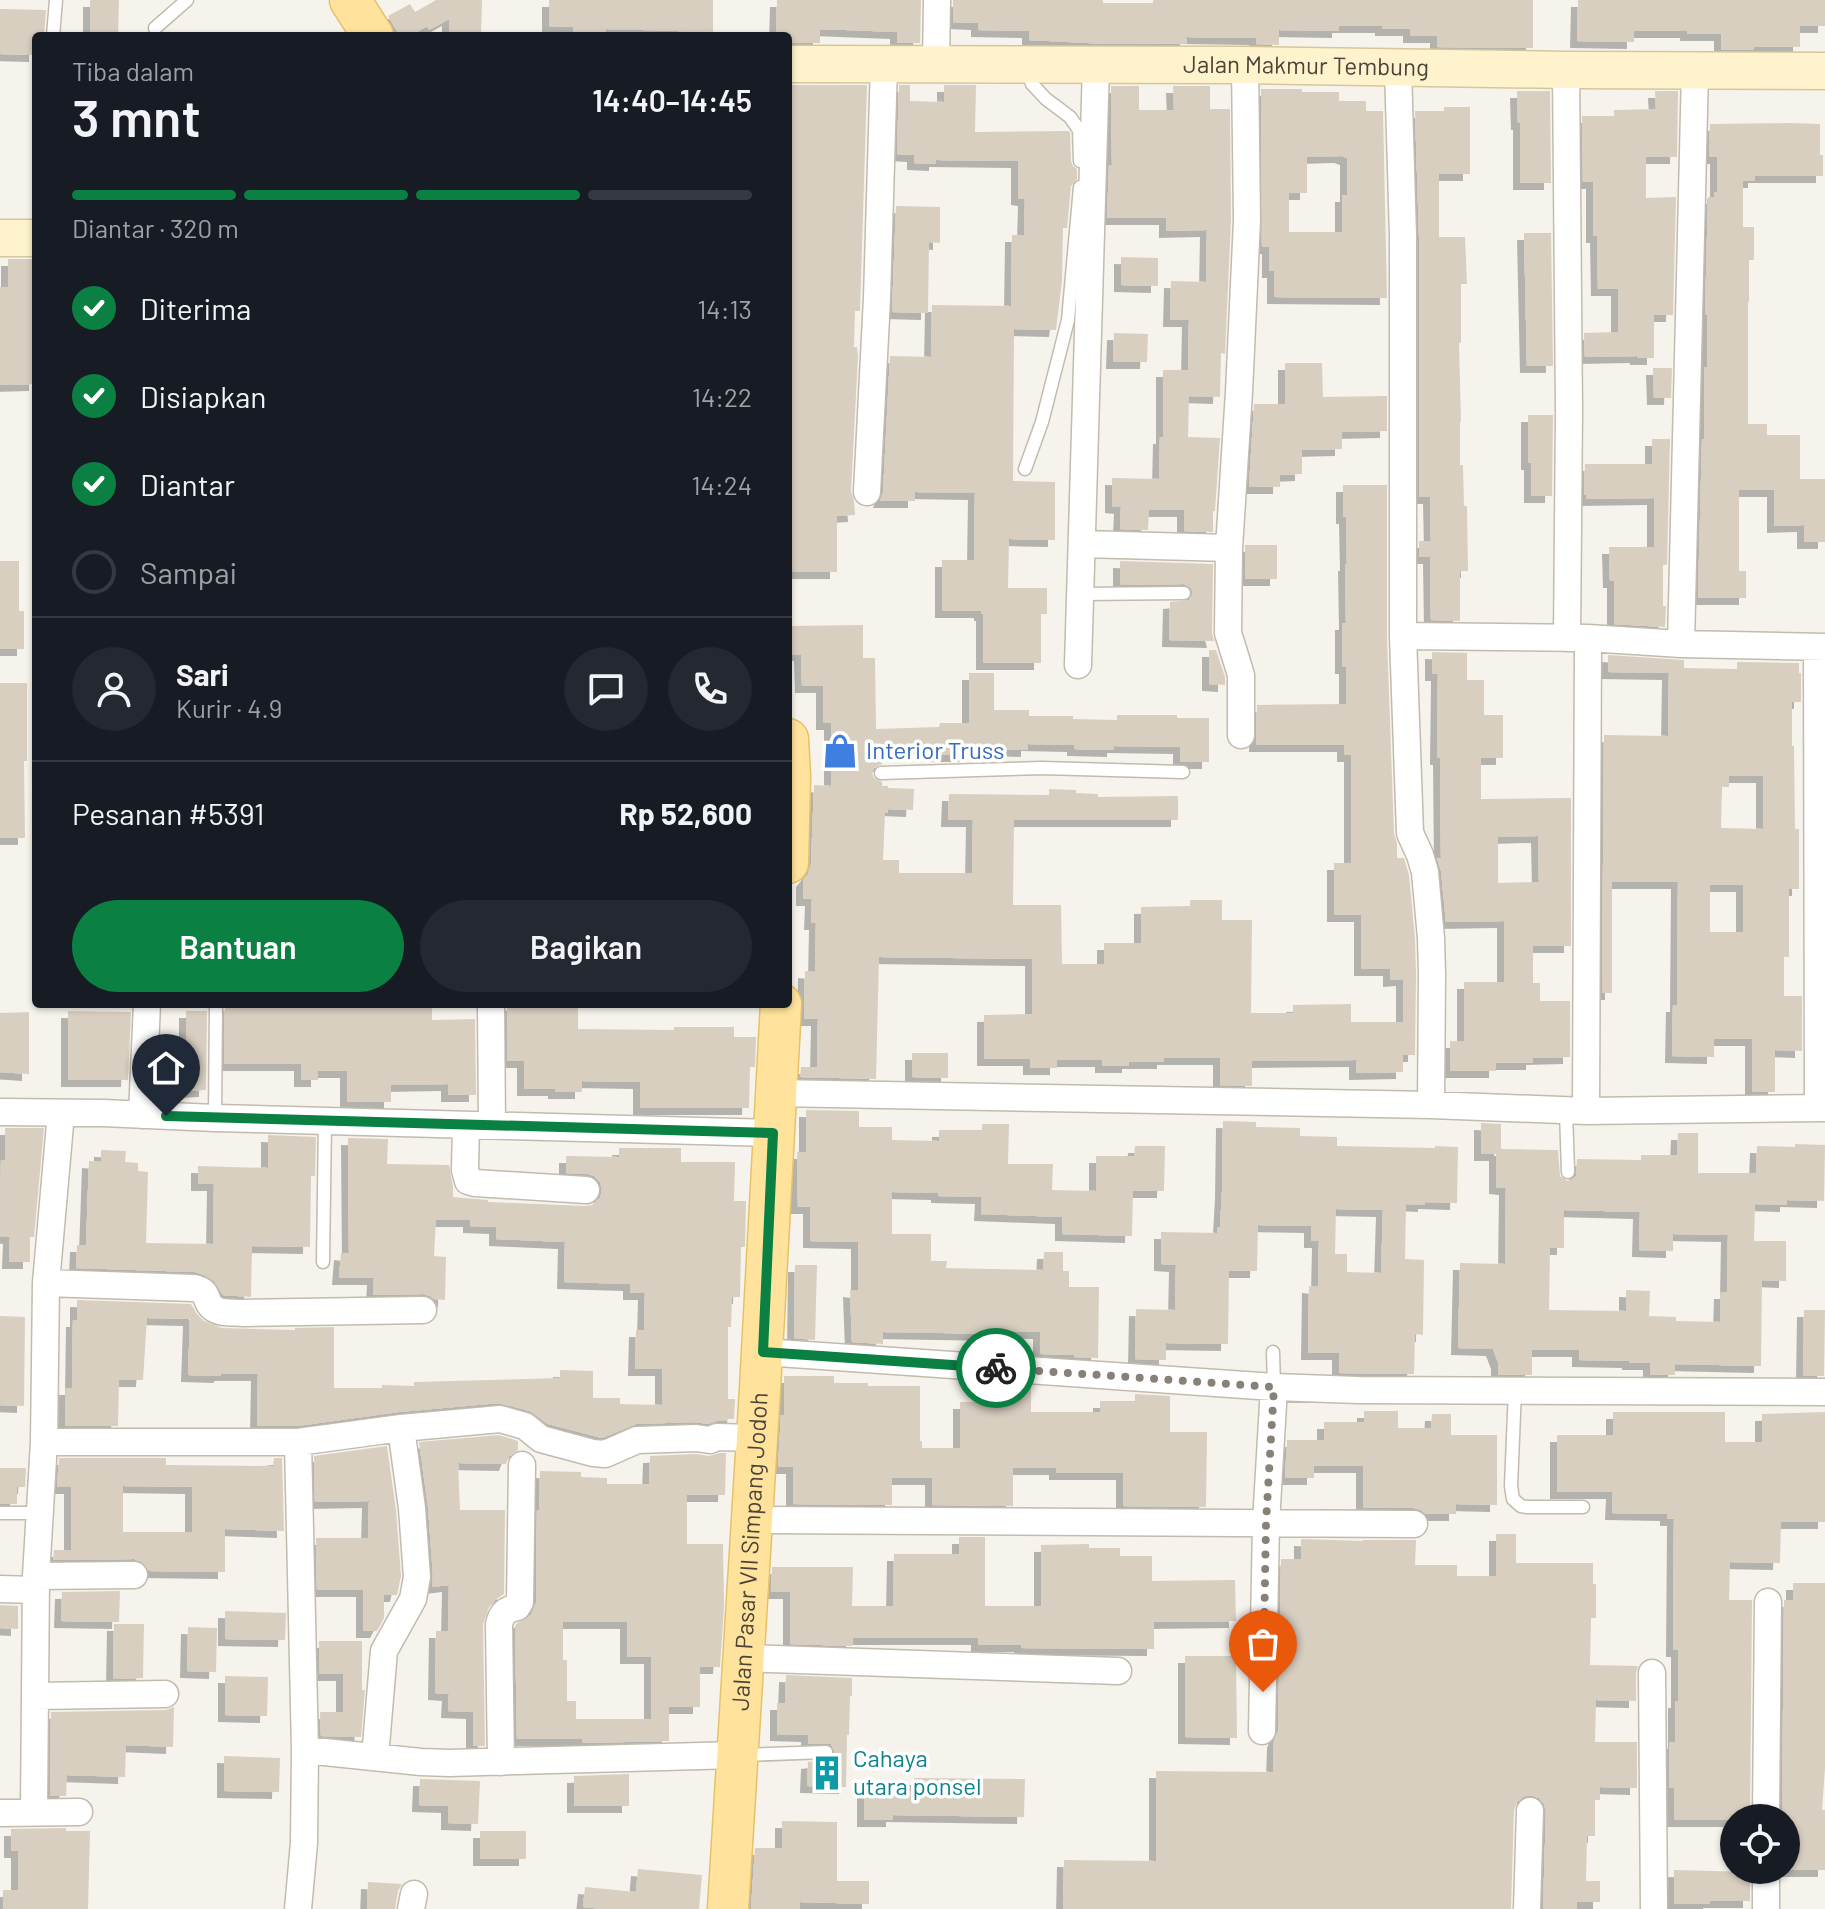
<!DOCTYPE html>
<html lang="id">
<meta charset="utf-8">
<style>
:root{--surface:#171b24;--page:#242831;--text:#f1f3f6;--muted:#9ea1a6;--line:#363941;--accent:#0b8043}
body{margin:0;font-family:Barlow,sans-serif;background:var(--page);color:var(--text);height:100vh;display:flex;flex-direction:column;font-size:30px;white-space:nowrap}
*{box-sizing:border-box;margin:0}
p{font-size:26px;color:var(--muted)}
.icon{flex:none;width:44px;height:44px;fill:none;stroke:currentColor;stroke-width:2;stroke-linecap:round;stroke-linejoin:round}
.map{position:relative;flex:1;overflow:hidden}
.panel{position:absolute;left:32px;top:32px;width:760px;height:976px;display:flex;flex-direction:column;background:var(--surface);border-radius:8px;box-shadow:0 2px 6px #0004}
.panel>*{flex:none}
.controls{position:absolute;left:1720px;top:1804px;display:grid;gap:16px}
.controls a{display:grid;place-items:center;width:80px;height:80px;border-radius:50%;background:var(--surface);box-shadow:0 2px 6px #0004;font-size:40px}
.pin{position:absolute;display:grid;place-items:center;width:68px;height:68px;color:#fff;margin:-82px -34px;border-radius:50% 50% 50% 0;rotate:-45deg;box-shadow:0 0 8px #0007}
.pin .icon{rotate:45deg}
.courier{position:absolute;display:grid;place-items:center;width:80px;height:80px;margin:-40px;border:6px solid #0b8043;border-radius:50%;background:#fff;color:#222;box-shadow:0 2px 10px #0007}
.overview em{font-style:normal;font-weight:600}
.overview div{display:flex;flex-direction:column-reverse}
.overview{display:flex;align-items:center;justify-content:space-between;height:136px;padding:0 40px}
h1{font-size:52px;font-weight:600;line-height:60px}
.bar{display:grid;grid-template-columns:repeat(4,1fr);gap:12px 8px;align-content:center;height:96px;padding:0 40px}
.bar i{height:10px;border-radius:6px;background:var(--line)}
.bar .selected{background:var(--accent)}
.bar p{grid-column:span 4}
.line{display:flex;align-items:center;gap:20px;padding:0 40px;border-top:2px solid var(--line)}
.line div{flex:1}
.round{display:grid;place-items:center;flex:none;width:84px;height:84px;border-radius:42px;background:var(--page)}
ol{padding:0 40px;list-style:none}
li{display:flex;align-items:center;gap:24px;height:88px}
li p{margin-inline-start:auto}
li .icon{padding:8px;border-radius:50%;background:var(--accent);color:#fff;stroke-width:4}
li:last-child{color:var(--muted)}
li i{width:44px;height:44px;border:4px solid var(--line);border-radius:50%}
.cta{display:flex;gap:16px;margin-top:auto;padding:16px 40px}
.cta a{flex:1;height:92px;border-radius:48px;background:var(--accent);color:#fff;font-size:32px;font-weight:600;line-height:92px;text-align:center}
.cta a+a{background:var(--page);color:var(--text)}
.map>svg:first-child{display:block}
.building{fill:#d8cfc1;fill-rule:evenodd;filter:url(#shadow)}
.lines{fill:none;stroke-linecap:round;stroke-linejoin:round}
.lane-casing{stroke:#c2bbae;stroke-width:15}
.street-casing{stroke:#c2bbae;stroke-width:29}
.secondary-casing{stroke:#d6c79b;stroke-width:39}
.primary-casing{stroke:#e6c16a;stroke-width:43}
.lane{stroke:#fff;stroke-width:12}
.street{stroke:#fff;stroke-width:26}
.secondary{stroke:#fff3cd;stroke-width:36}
.primary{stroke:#ffe39c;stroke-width:40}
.done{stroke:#878178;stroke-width:8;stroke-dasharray:0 14.4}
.route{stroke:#0b8043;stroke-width:10}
.labels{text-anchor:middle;stroke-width:7;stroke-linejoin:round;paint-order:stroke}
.street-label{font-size:24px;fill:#4b4439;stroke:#fff}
.shop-label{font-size:24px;fill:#366cbe;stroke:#fff;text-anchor:start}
.culture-label{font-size:24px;fill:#0d838f;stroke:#fff;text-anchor:start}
</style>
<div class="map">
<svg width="1825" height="1909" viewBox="0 0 1825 1909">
<defs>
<filter id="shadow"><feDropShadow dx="-7" dy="7" stdDeviation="0" flood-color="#0004"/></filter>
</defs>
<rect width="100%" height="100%" fill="#f6f3ec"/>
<path class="building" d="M90,0h29l-1,36h-28z
M436,0h46l-1,36 -32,-1v-16l-20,11 -2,-4 -17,10h-10l-12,-20 22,-12 5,8z
M549,0h164v32l-107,-3v6h-33v-8l-24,-1z
M777,0h144l-1,43h-23v-11l-77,-3v14h-32v-7h-12z
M953,0h150v3h50v-3h380v48l-96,-1v-11h-27v-7h-28v-3h-43v5l-60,-1v15l-23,-1v-6l-69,-1v7h-79l-79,-4v-9l-51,-1v-7l-25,-1z
M1578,0h247v26h-25v21h-46v3h-33v-16h-34v-3h-53v11l-57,-1z
M0,9l46,1 -2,26h-8v19l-36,-1z
M788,85h79l-7,226h-5l-1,36h3l1,9 -7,135 3,10 1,14 -18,1v56h-49z
M899,85h11v16l34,1v-17h32l-1,47 94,-1 1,2 1,28 2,5 4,3v10l-6,7 -4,42h-4l-1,53 -6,49 -42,-1 -1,152 42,1v58l-46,-1 -1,49h39v26h-6v49h-58v-49h-2v-3h-39v-51h32l1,-67 -60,-1v9h-35l3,-8 7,-137 41,1 1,-52 79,1 1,-71h12l1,-36 -7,-1v-37l-82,-1v4l-22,-1v-8l-17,-1z
M1111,86h28v24h35l-1,-24h37v23h20l1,111 -6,134 -4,-1 -1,44 -31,-1 -1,41 32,1 -5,73h-2v21l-29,-1v-21h-35l-1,20 -28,-1 1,-22 -9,-1v-28l47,1 1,-42h3v-67h25l1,-50h-19l1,-39 35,1 1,-52 -41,1v-13h-59l2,-53h3z
M1261,89h41v3h37v9h27v10h17l4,187 -113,-1v-26h-5v-24h-7zM1341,156l6,2v37h-5v37h-53v-39h18v-36z
M1517,91h33l1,92h-31v-60h-2z
M1655,91h23l-1,66h-31v41l30,-1 -3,118h-19v43h-17v-2l-52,1 -1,-24 34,-1v-43h-20l-1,-53h-4v-54h-10l-1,-66h32v-6l42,-1z
M1444,107h26v67h-31v63h26l2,47h-6v59h-2l2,79h-1v43h3l1,41h3l1,65h-8v50l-29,-1 -1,-63h-11v-16h12l-1,-44h-11v-261l-4,-125h29z
M1790,123l30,1v31h3v21h-68v5h-12v46h11v33h-5v42h-1v122h19v11h33v44h25v63h-21v-17l-30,1v-36h-35v81h7v27h-48l4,-159h2v-72h3v-52h-2l3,-118h6v-5h3v-35h-8l1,-33z
M896,206l44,1v36l-11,-1 -1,71 -36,-1z
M1524,233h27l2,133h-26z
M1121,257l37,1v28l-37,-1z
M8,259h28v125l-36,1v-98h8z
M1114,333l34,1 -1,28h-34z
M1285,363h37l1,34 64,-1v35l-45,1v17l-40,1v24l-22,1v12h-31l5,-83h31z
M1653,368h19l-1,30h-17z
M1528,415h25l-1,81h-21v-33h-3z
M1652,439h18l-3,126h-4v41h3l-1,21 -51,-3v-43h-4l-1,-34h45v-49l-68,1v-4h-2l1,-31h67z
M1343,485h44v152l7,197 3,9v15h7l5,17 6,64 1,35 -1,81h-12v17l-47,1v-13l-104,1v25l-32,-1v-27h-56v4h-35v4h-27v-6h-45v8h-27v-9h-46v-44l48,-1v-55l-153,-2 -3,122 -76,-2 1,-10h16l1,-48h-14l1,-48 10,1 1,-49h-5l1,-24h-9v-19l5,-6 3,-10 3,-79 17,1v-63h-8v-37h-21l-1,-32 -13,1v-29l75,-1v33h12l1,71 63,-2 1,-4h29v-50h25v37h35v6h44v3l44,1v-5h60v3h32v44h-29v-15l-66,-1v4l-40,-1v-4l-46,-1v6l-27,-1v-3l-33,-1 -1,10h-28v-7l-57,1v15l-8,4 -2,4 2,6 8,4v4h6v2l26,1 -1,21 -25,-1v4h-3l-2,47h16v13h73l1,-53h-25l1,-26 100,1v-6l27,1v3l22,1v3l80,-1v24h-164l-1,85h48l1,59h42v-21h37v-36l49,-1v-6h32v20h30l-1,93h42v-8l58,-1v18h52v-43l-13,1v-11h-29v-54h-27v-52h17v-108h-7v-10h-88l1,-40 89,-1v-37h-4v-44h4l-1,-59h2l-1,-47h-3z
M1245,545h32v34h-32z
M0,561h19v50h5v38h-24z
M1120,561l93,3 -1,69 2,8 -45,-1 1,-38 19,-2 4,-6 -2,-6 -7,-4 -64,1z
M1209,650h7l9,27v8l-16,-1z
M1432,652l35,1v27h17v35h19v43h-22v41l90,-1v148h-38v37h7v18h30v56l-37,1v5h-37v8h-46v-30h14v-59h40v-61l-58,1 -5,-51 -4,-13h4l-1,-100h-3l1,-84h-6zM1538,836l1,46 -41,1v-46z
M1608,655l76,5v8l53,1v-7l62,1v10h2v29h-9v44h2l1,83h4v60h-10v68h-5v39h18v55l-27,-1v42h-23v-53h-38v18l-42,-1 1,-51h4l1,-123h-66v111h-10l2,-258 64,1 1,-63 -61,-1zM1729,776h34v53l-42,-1 1,-41h7zM1710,885h33v47h-33z
M0,683h27v78h-3l1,77h-25z
M225,1004h207v16l43,-1 1,76h-28v-11l-57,1v17h-44v-31h-29v9h-17v-16h-77z
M507,1004h71v25l96,1v-3h60v10h22l-1,30h-5l-1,41h-109v-26l-58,-1v11h-27v-3h-31v-28h-17z
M68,1011l63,1 -3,68h-60z
M186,1011h21l-1,79 -19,1v-7h-28l2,-40 25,-1z
M29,1012v62l-29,-2v-59z
M912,1053h36v25l-36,-1z
M806,1110l53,1v16h33v13l47,1v-11h43v-6h27l-1,40h45l-1,26 44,1v-35h38l1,-10h30l-1,45h-31l-1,45 -70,-2v-17l-81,-3 1,-17 -44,-1v-3l-46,-1v42h39v27h16l-1,7 97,2 1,-18h19v19h6v16h30l-1,71 -24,-1v-2l-34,-1v-22l-38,-1v3l-119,-2v12l-31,-2 -2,-52 8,1v-49l-48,-1v-34h-12l-1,-55h9z
M1223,1121l33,1v5l44,1v8l37,1v9l98,2v-2l23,1 -1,56 -32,-1v3l-19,-1 -1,55 19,1 -1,75 -8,-1 -1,40 -75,-1v-20h-31l1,-67 9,1 1,-46h-8v-15l-53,-1 -1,46h-28l-1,73 -62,-1v17l-31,-1 1,-50 39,1 1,-45 -15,-1v-32l56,1 1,-6h2l2,-35zM1336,1209l47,1 -2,63 -34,-1v-18h-12z
M1481,1123l20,1v25l57,1 2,26 8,5 5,-2 3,-3 1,-17 64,1v-5h36l1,-22h20v40h58l1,-27 38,1v-3l30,1 -1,56 -37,-1v5l-32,-1 -1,37h32v40l-24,-1 -1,86 -86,-2v11h-25v-12h-21v-2l-50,-1v-10h-47v25h-34v-13l-5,-13 -35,-1 2,-85 45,1 1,-76 -10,-1v-33h-15zM1564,1210l76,2 -1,38 34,1v-17l55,1 -1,57h-6l-1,30 -44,-1v-4l-27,-1 1,-25 -24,-1v21l-77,-1 1,-62h14z
M5,1128h39l-10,109h-4v25h-21l1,-25 -10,-1 1,-76h4z
M268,1135l48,2 -1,39h-4l-1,71 -58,-1 -1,51 -28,-2 -9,-14 -10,-6 -9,-3 -119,-4 1,-23h9l3,-84 12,1v-12l25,1 -1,11 13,1v8l10,1 -2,71 67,1 1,-60h-16v-18l70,2z
M348,1138l40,1 -1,25 62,1 4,22v10l35,3v2l97,4 7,-1 8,-7 2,-8 -2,-8 -6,-6 -6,-2 -22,-1v-17l53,1v-9h62v14h54l-1,39h12l-1,46h-4l-1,50h-8l-1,30h-3v72h7l-1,20h-7v2h-10l-9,3 -13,-2 -59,2 -34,14 -54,-14 -18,-13 -31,-8 -100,9 -102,14h-40l1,-52h-37v2l-33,-1 2,-56 -43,-1 -4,62h-24l-1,46h-53l1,-38h6l1,-68h4v-20l114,4 6,10 7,7 18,7 73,2v-2l39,-1v61h48v-3l32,1v-4l146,-4v-8l33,1v27h27v6l42,1v-36h-27l1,-39h8l1,-37h-15v-9l-66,-2 1,-40 -69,-3v-12l-26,-1v-6h-34l-2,36 12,1 -1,43 -11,-1 -4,-3 -7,-2 -50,1 1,-17h-35l2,-25 8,1z
M795,1265h22l-2,75 -21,-2z
M1804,1310h21l-1,66h-21z
M0,1316l25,1 -1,89 -24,-1z
M784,1376h50v7h34v3h52v55h2v7h38v-46h24v-7h28v-9h19v26h69v-11h35v-7l35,2v36h37l-1,75 -83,-1v-33h-67v-5h-43v38l-81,-1v-27h-40v27l-99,-1v-37h-15l3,-52h3z
M1364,1411h34v17h33l1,-14h19v21h46v70l-41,-1v10h-30l-5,-4 -7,-2h-51v-42h-49v12h-29l2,-38h37v-18h40z
M1613,1412h112v30h37v-28l63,-2v110h-44l-1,41 -50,-1 -1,38h23l-2,218h-16v2h-60v-32h-5v-46h6v-41h3v-51h-5l1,-131h-7v-5l-55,-1 1,-21h-56v-57h56z
M499,1435l19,6v9l-9,6 -3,8 -48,-1 2,47h45l-1,84 -9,6 -6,7 -6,18 2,121h-12v-34l-25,-1 1,-17 -14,-1 1,-62h12l1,-46 -17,2 1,-11 -5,-69 -9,-65z
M387,1446l9,64 5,66 -4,19h-13v23l-7,13h-14v-41h-46l-1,-52h52l1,-37 -54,1 -1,-46z
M720,1453h6l-1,42h-38v49h36l1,62 -4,61h-20v40h-31v34l-87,2v-4h-65l-2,-112 1,-3 15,-9 5,-12 1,-93h2l1,-39 41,1v5l26,1v6h42l1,-28 45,-2 14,2zM563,1622h64v35h24v62h-75v-18h-9v-41h-4z
M59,1458h107v7l107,1 1,-8h8l2,73 -59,-2v43l-76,-1 -7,-9 -8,-3 -81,1 1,-10h17v-63h-14zM123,1486l69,1v45h-69z
M0,1468h26l-1,19h-8v17h-17z
M1496,1534h20v29h77v21h3v34h-5l-1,47 48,1 -2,7v28l-40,-1 -1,42h42v46l-37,-1v13h-5v36h-8l-1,45h14v21h-23v7h-34l3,-98 -2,-7 -5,-6 -9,-3 -7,2 -6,5 -3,9 -3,98h-448l1,-49 92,1v-90l117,1 1,-31 4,-10 3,-172h20v-20l62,2v-1h53l-1,25h42v11h39z
M959,1537h26v69h56v-61l48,-1v4h31v8h32v25l83,-1 1,41 -82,1v27l-133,-1v-3h-43v-7h-125l-1,8 -62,-2v-52h-19l1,-25h81l-1,39h41l1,-52h65z
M1793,1583h32v185l-3,42h3v60h-39v-52h-4l2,-218h9z
M120,1591l-1,31 -58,-1 1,-29z
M0,1605l18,1v23l-18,-1z
M225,1611l61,2 -1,27 -60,-1z
M114,1624h30l-1,54 -30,1z
M188,1627l29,1 -1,44 -29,-1z
M319,1641h43v49h3l-4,47 -40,-1 -1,-24h23v-38h-24z
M1185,1656h51l1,82 -52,-1z
M786,1675l66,3v18h-2l-1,39h-2l-1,52 -39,-1 1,-24 23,-3 4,-7 -4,-8h-23v-9l-31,-1v-31h8z
M225,1676l43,1 -1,39 -42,-1z
M174,1707l-1,40 -47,-2 -1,32 -58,-2 -1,21h-16l1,-84 114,-2z
M224,1756l56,2 -1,34 -55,-1z
M629,1774v32h-55v-30z
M914,1778l111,1 -1,38 -131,-2v5h-29v-29h50z
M420,1779l60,2 -2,43 -30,-1v-17l-29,-1z
M782,1821l55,1v59h32v23l-69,-2v7h-49l4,-61h27z
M66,1828v3h24l-2,78h-85v-19h15v-39h-7v-22z
M480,1831h46v28h-46z
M638,1869l64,6 -3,34h-95l-21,-2 2,-20 51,5z
M1674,1870l76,2v29h-40v3h-36z
M368,1882l34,2 -4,7 -3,18h-28z"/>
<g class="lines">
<g class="lane-casing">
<path id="lane" d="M155,28l32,-28
M53,36l3,-36
M1027,68l5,16 14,15 24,18 9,13 1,31
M1025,469l17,-47 26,-102 12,-133
M1081,594l103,-1
M881,773l161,-5 141,4
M1566,1111l2,61
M215,1118l1,-114
M323,1262l2,-141
M1273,1352l1,35
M1515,1390l-4,96 2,13 8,7 6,1h56
M0,1513h40
M745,1755l81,-3"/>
</g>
<g class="street-casing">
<path id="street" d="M936,65l1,-65
M1398,68l5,168v400l7,197 10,22 5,17 6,66 1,36 -1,131
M1566,70l3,341 -2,227
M867,492l10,-194 7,-234
M1082,544l147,4
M1403,636l185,2 93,6 144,3
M1681,644l14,-573
M1817,647l1,461
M1078,665l18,-599
M1241,735v-60l-13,-42 1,-85 10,-156 8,-172 -2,-155
M491,1004l1,121
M776,1093l655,12 155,6 239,-3
M1586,1111l2,-473
M0,1112l103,1 112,5 558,15
M142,1115l5,-111
M466,1125l-1,45 3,11 7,2 111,7
M46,1283l148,5c17,4 9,12 19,20 7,6 22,4 29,5l181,-3
M763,1352l511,35 84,3 467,2
M44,1442h254l103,-14
M753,1520l661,4
M36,1576l98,-1
M0,1589l36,1
M744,1658l374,13
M1652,1673l2,236
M35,1696l130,-2
M1262,1731l4,-208 8,-136
M305,1750l116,12 28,1 288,-8
M375,1757l9,-106 29,-52 4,-22 -5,-69 -11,-80 99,-9 25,7 16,13 52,14 12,1 32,-14 59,-2 14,2 7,-3 39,1
M501,1762l-2,-137c2,-12 7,-15 18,-18l3,-5 2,-137
M34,1812l2,-236 8,-134 2,-159 15,-170
M0,1813l79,-1
M1766,1818l2,-216
M298,1909l6,-66 1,-93 -7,-308
M411,1909l3,-15
M1527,1909l3,-98
M1766,1909v-39"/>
</g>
<g class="secondary-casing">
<g id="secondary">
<path id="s1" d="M788,64l457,1 321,5 259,1"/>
<path d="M0,238h36"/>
</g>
</g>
<g class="primary-casing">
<g id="primary">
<path d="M350,0l23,36"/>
<path d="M788,739l2,37 -2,87"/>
<path id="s2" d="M728,1909c19,-302 38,-603 53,-905"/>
</g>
</g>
<use href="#lane" class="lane"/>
<use href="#street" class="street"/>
<use href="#secondary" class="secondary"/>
<use href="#primary" class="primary"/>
</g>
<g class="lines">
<path class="done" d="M996,1368l278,19 -8,136 -3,169"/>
<path class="route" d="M166,1116l607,17 -10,219 233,16"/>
</g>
<defs>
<g id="shop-bare" transform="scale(2.76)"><path d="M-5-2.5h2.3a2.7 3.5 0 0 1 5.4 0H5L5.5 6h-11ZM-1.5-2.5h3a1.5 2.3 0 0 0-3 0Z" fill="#3f7fe0" stroke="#fff" stroke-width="2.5" paint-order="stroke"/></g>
<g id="building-bare" transform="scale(2.76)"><path d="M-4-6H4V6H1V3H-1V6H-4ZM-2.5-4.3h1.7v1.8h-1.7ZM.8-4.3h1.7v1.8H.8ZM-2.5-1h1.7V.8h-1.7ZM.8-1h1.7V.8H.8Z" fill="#0f9aa8" stroke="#fff" stroke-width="2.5" paint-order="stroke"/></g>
</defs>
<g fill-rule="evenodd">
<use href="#shop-bare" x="840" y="751"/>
<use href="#building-bare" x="827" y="1773"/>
</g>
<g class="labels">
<g class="street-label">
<text dy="8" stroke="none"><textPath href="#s1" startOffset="518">Jalan Makmur Tembung</textPath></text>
<text dy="8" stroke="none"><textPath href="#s2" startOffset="358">Jalan Pasar VII Simpang Jodoh</textPath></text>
</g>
<g class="shop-label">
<text x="866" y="759">Interior Truss</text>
</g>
<g class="culture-label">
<text x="853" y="1767">Cahaya<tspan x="853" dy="28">utara ponsel</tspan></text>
</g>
</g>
</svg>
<div class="controls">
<a><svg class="icon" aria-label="locate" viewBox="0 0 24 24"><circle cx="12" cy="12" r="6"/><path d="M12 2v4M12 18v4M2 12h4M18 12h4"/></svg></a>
</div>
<div class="pin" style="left:1263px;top:1692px;background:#ea580c"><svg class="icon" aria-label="bag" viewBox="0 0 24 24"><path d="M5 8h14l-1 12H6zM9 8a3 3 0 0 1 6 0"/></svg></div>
<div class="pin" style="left:166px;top:1116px;background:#1f2937"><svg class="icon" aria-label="home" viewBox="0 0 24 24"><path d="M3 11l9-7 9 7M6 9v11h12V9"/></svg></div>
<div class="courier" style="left:996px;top:1368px"><svg class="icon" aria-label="bike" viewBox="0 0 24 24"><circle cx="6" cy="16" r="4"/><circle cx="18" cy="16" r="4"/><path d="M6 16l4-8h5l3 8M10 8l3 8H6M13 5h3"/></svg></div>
<section class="panel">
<div class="overview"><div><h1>3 mnt</h1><p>Tiba dalam</p></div><em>14:40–14:45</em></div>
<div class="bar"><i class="selected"></i><i class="selected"></i><i class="selected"></i><i></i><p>Diantar · 320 m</p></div>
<ol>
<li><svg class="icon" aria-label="check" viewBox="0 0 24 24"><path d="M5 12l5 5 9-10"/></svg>Diterima<p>14:13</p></li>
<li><svg class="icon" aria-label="check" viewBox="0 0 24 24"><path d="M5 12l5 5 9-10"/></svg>Disiapkan<p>14:22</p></li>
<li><svg class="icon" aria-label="check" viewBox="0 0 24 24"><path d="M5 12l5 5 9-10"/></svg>Diantar<p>14:24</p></li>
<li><i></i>Sampai</li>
</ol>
<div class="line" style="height:144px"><a class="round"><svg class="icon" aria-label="person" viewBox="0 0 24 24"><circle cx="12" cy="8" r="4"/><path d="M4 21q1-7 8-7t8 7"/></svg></a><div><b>Sari</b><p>Kurir · 4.9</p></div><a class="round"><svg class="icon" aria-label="chat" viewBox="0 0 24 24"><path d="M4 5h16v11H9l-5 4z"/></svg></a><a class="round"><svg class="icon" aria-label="phone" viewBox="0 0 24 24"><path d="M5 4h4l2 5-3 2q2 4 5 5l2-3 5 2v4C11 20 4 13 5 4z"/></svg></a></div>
<div class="line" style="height:104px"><div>Pesanan #5391</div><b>Rp 52,600</b></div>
<div class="cta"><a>Bantuan</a><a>Bagikan</a></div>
</section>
</div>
